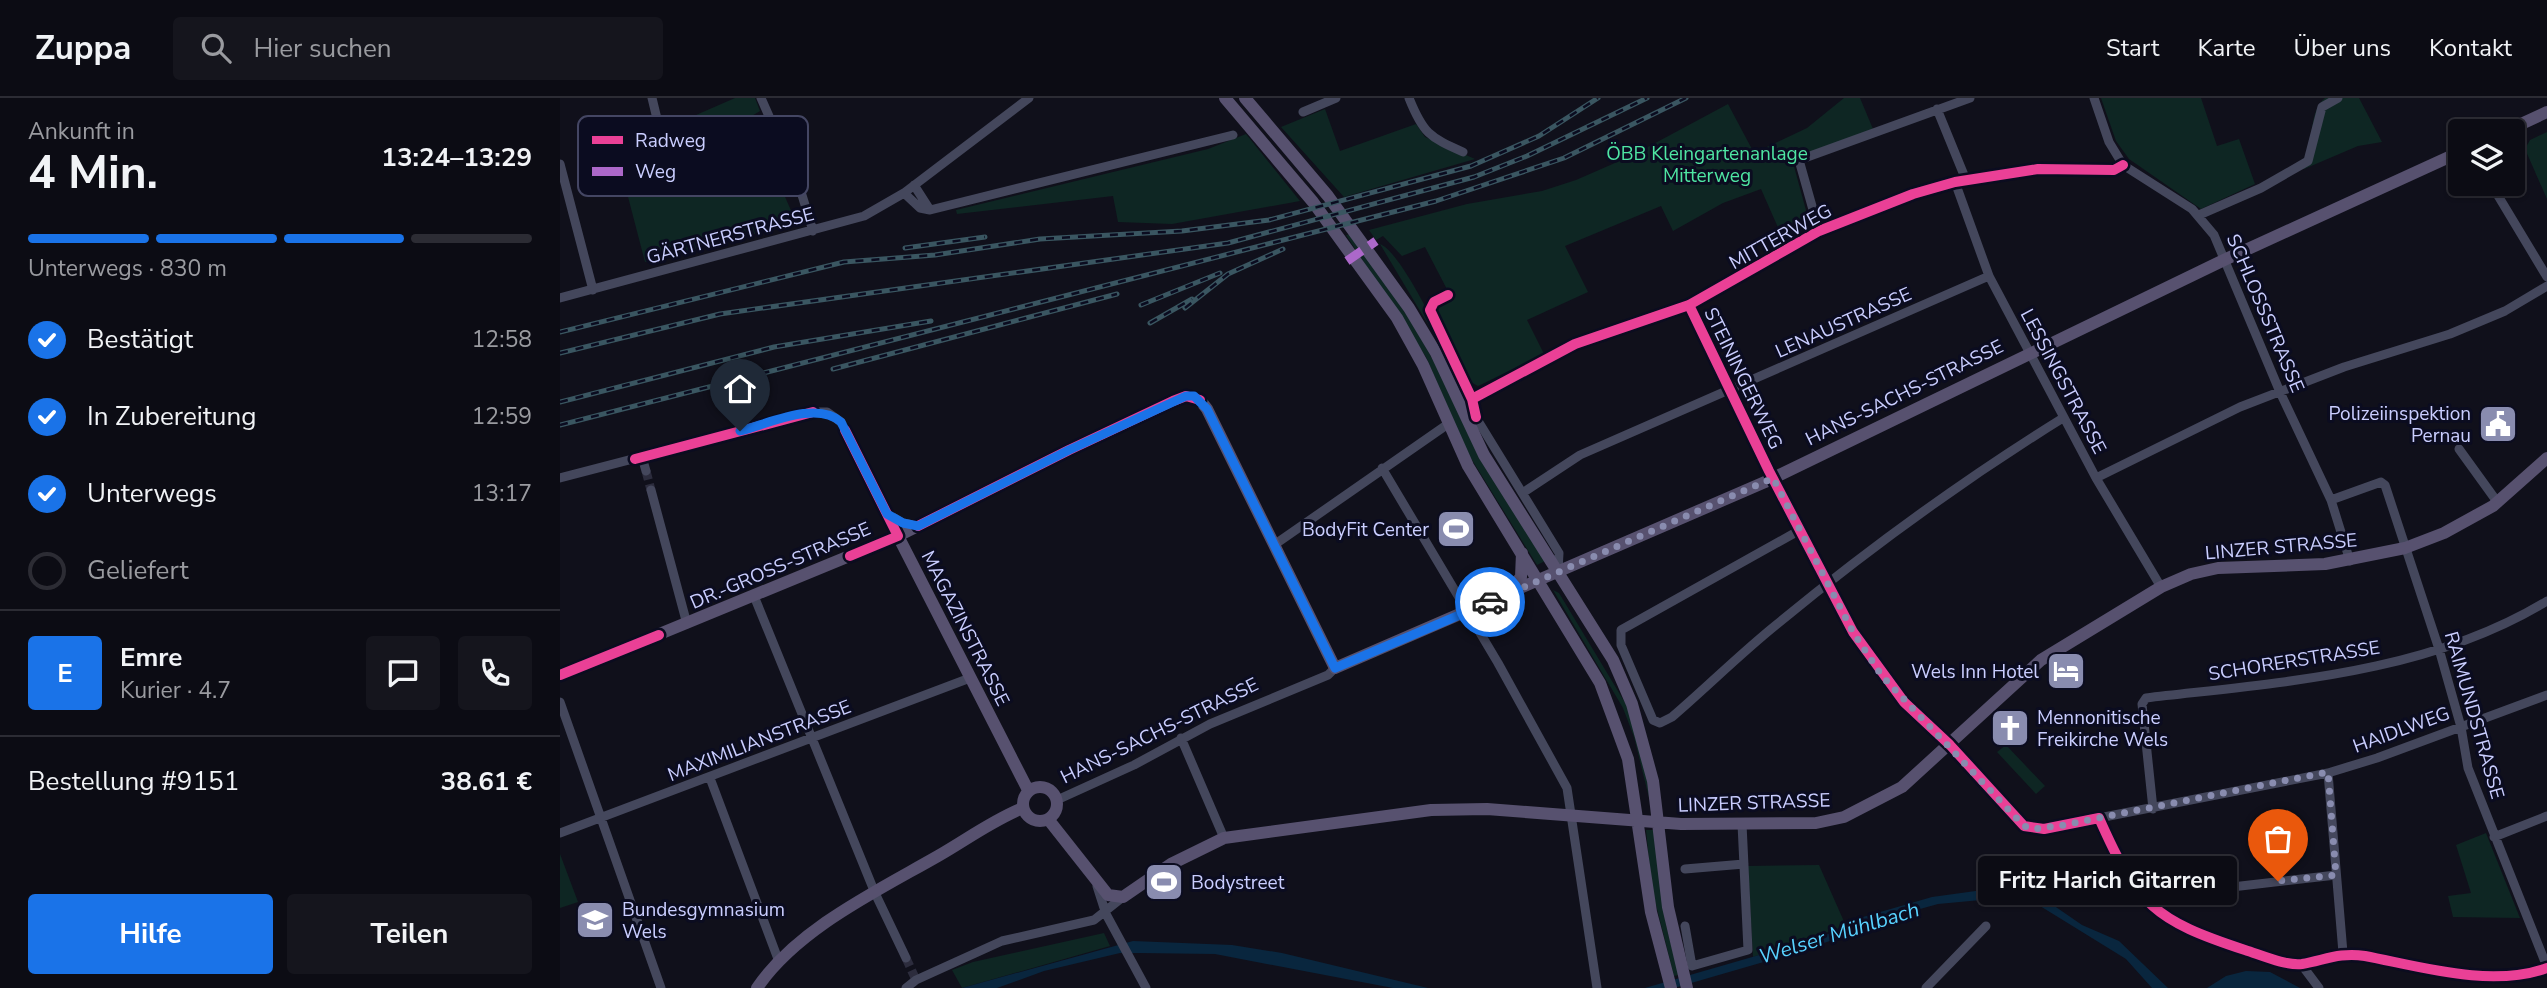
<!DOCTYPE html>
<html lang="de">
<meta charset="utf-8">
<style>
:root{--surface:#0c0c14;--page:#15151d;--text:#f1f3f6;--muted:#9a9ba0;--line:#2c2c34;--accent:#1a73e8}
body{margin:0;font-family:"Nunito Sans",sans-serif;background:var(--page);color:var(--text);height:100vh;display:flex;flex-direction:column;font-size:26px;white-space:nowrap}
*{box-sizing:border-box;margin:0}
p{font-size:23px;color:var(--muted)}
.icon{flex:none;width:38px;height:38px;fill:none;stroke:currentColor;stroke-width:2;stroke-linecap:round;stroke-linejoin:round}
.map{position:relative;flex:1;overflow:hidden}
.sheet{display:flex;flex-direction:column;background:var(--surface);width:560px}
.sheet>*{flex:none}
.controls{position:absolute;left:1888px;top:21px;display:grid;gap:14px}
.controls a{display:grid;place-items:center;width:77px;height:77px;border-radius:7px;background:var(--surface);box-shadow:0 2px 5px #0004,0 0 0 2px var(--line);font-size:35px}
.pin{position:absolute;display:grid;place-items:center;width:60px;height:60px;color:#fff;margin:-72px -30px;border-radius:50% 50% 50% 0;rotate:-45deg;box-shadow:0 0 7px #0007}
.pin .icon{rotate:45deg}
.courier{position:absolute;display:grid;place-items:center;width:70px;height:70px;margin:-35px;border:5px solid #1a73e8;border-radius:50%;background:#fff;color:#222;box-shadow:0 2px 9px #0007}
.bubble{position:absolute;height:49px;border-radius:7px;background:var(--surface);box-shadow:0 2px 5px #0004,0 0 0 2px var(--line);font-size:23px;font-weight:700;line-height:49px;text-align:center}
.headline em{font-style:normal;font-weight:700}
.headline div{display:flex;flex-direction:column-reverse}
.headline{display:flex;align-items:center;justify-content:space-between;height:119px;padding:0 28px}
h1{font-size:46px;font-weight:700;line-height:52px}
.bar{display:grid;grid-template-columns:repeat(4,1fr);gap:10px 7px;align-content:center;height:84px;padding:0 28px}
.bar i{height:9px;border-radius:5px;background:var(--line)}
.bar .active{background:var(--accent)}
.bar p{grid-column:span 4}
.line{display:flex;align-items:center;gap:18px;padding:0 28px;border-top:2px solid var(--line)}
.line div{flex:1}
.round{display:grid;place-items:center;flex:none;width:74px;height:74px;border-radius:7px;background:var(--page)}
ol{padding:0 28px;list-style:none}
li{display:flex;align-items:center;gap:21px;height:77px}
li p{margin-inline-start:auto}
li .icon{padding:7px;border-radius:50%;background:var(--accent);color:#fff;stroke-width:4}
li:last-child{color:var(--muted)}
li i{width:38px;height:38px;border:4px solid var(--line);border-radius:50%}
.button{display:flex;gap:14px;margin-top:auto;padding:14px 28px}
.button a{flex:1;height:80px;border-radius:7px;background:var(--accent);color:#fff;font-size:28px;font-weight:700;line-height:80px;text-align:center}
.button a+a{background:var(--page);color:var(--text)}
header{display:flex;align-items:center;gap:42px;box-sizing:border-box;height:98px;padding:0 35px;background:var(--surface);border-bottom:2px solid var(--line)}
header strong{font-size:33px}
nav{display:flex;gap:38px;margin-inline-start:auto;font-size:24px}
.search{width:490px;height:63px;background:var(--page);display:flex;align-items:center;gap:18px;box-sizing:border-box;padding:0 24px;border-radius:7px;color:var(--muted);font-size:26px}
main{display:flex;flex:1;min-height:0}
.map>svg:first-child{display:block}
.green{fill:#0e2623}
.water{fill:#09263e}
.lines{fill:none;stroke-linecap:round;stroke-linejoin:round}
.minor-tunnel{stroke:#2c2c3d;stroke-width:9;stroke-dasharray:9 4.5;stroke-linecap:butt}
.minor{stroke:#44475c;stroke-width:9}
.major{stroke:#57516f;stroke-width:12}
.rail-casing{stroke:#3a5661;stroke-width:5}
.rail{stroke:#0b0c20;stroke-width:2.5;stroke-dasharray:8;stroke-linecap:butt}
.quiet{stroke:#ac68c9;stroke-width:9;stroke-dasharray:18 9;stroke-linecap:butt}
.cycleway-casing{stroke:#0b0c20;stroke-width:15}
.cycleway{stroke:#ea4096;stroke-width:10}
.done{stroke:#898caf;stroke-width:7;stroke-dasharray:0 12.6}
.route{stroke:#1a73e8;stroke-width:9}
.labels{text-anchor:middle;stroke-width:6;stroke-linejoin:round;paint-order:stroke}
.park-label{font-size:19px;fill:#4fe6a3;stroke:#0b0c20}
.street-label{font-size:19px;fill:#caceff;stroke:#0b0c20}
.poi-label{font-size:19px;fill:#caceff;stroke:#0b0c20;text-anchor:end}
.water-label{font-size:21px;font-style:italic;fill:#58d2ff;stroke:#0b0c20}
.key{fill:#0b0c20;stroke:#444663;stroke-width:2}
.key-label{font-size:19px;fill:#caceff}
</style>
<header>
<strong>Zuppa</strong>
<div class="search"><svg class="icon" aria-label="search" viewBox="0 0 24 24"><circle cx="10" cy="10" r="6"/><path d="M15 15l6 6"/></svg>Hier suchen</div>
<nav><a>Start</a><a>Karte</a><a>Über uns</a><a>Kontakt</a></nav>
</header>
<main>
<section class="sheet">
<div class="headline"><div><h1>4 Min.</h1><p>Ankunft in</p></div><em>13:24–13:29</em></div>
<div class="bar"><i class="active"></i><i class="active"></i><i class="active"></i><i></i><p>Unterwegs · 830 m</p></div>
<ol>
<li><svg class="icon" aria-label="check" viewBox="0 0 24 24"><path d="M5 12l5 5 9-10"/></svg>Bestätigt<p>12:58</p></li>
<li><svg class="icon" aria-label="check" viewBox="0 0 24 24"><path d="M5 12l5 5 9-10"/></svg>In Zubereitung<p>12:59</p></li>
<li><svg class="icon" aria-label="check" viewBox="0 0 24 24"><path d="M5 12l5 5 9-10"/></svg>Unterwegs<p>13:17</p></li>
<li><i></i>Geliefert</li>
</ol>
<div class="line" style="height:126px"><b class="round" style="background:var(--accent);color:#fff">E</b><div><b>Emre</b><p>Kurier · 4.7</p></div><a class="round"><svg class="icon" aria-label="chat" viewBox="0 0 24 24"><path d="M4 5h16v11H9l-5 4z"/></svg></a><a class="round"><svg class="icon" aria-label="phone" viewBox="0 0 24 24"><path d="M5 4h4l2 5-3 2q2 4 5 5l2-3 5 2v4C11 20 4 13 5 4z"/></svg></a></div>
<div class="line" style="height:91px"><div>Bestellung #9151</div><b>38.61 €</b></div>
<div class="button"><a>Hilfe</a><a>Teilen</a></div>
</section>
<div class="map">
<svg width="1987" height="890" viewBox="0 0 1987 890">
<rect width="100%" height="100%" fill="#10101b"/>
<path class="green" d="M175,0h20l5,13 -10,6 43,98v9l-148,38 -31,-119 50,-14z
M1284,0h16l13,31 -81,30 18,66 -26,16 -23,-52 -38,14 -50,28 -12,-25 -96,40 23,46 -61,28 17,34 -66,32 -11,-6 -32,-66 4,-12 12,-5 -26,-50 -23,9 -19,-20 -7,4 -7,-10 98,-26 75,-13 34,-11 55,-24 97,-52 26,49 53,-25z
M1541,0h100l16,48 22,-7 16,45 -54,25 -72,-50 -13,-18z
M1765,0h34l23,44 -24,4 -54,23 -6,-3c20,-18 7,-51 27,-68z
M765,11l15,42 76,-27 9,13 50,22 -131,38 -63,-70z
M1987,34v67l-22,-50 5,-9z
M686,36l54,67 -128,23 -54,-2 -5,-26 -156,18 -1,-4 252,-61z
M792,136l60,89 21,37 48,101 64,100 -8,4 -68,-110 -43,-98 -80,-122z
M820,146c24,9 73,118 86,146l-3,2 -16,-36z
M993,492l6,3 68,113 17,55 7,45 -17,-69 -11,-29z
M1446,647l39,41 -9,8 -39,-42z
M1086,732h9l11,95 13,50 -5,1 -22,-87z
M1926,735l34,85 -67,-1 -5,-21 23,-3 -15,-48z
M0,756l18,48 -18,6z
M1259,767l27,61 -93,31 -5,-91z
M544,835l6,13 -148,42 -10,-18 21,-8z"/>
<path class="water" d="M1452,788l15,1 55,38 37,16 49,47h-16l-26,-29 -102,-63 -86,8 -72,20 -19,11 -49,17 -124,36h-29l177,-51 41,-20 69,-20z
M573,843l99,4 50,8 146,35h-35l-178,-34 -76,-1h-19l-76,18 -47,17h-35z
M1686,873l24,1 30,16h-93l19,-12z"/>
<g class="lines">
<path class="minor-tunnel" d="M86,373l5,19
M346,860l10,22"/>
<path class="minor" d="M92,0l7,29
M201,0l37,84 15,49
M849,0c14,35 20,39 54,54
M1534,0l15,44 14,23 69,44 22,26 66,157 51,108 19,61
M1377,11l29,71
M743,14l33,-14
M0,66l33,126
M1395,84l34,94 107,202 65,109
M1931,86l56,93
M354,87l16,25
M344,95l16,15 10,2 303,-75
M1639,117l62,-27 47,-27 14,-54 16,-9
M1259,133l-20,-71 171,-62
M888,197l-14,7 -4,8 42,89v12l87,142 -1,18
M0,200l304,-82 40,-23 125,-95
M1129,207l80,166 84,161 51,70 46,43 74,81 20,3 55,-11c39,88 55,102 146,132 16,5 41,16 57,14 23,-4 38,-12 63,-8 57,11 126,32 182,12
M912,301l103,-55 114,-39 130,-74 94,-37 42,-12 83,-13 76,1 9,-5
M1899,351l39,54
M82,359l4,14
M822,370l116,195 69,125 30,200
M0,380l253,-66h14l14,10 57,114
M1536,380l144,-71 104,-40 106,-33 55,-23 42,-25
M91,392l36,134
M964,394l56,-37 409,-179
M1771,402l50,-18 4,3 54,164 22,78 7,41 79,199
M328,416l15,9 14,3
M1240,432l-179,100v15l32,75 7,3 12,-6c35,-30 68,-63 104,-92 91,-75 187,-145 287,-207
M714,447l174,-121
M194,498l121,297 31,65
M0,604l101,286
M621,640l43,100
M1768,675l15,180
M150,680l68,181
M497,702l77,-35 76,-41 118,-49 7,-7
M1593,711l-11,-105 4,-6c136,-16 281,-24 401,-97
M1539,720l229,-45 49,-15 170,-63
M0,735l410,-155
M1934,739l53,-21
M1125,771l59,-5
M537,788l9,28 40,74
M1629,794l147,-17
M1125,828l7,40 56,-16 -6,-126
M1741,866l18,24
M346,890l10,-8 86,-39 92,-21 29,-23
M1366,890l60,-62"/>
<path class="major" d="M665,0l88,104 84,116 26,47 45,101 132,217 28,76 23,153 20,76
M685,0l83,98 81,112 27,45 48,102 129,205 19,44 21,77 15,126 19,81
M1946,33l41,-19
M338,438l130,254
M950,492l11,-13 1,-24
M0,577l338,-139 171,-86 117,-54 14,4 7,9 128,259 430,-186 459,-222 236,-108
M463 706a17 17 0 1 1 34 0a17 17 0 1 1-34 0Z
M488,721l60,76 15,2 48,-33 53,-26 207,-28 56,-1 194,15 135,-1 28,-6 58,-30 139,-127 120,-73 30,-13 27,-6 107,-4 80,-16 39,-15 49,-27 54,-48
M197,890c40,-59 120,-97 181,-132 28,-16 55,-36 85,-48"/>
<g class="rail-casing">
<path id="rail" d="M345,150l80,-11
M581,207l79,-32
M625,210l43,-34 55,-25
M590,225l42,-24
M0,234l284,-70 91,-7 105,-16 142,-8 87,-11 202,-54 68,-30 59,-38
M0,255l160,-39 508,-71 246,-66 53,-21 120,-58
M273,271l284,-75
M0,304l214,-55 157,-26
M0,327l876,-224 128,-43 122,-60"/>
</g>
<use href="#rail" class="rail"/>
<path class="quiet" d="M787,163l29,-20"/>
<g class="cycleway-casing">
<path id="cycleway" d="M888,197l-14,7 -4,8 42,89 4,18
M1129,207l80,166 84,161 51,70 46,43 74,81 20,3 55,-11c39,88 55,102 146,132 16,5 41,16 57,14 23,-4 38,-12 63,-8 57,11 126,32 182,12
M912,301l103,-55 114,-39 130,-74 94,-37 42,-12 83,-13 76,1 9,-5
M285,332l53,106 -48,20
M75,361l178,-47
M358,428l151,-76 104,-49 13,-5 14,4
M0,577l99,-40"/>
</g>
<use href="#cycleway" class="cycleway"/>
</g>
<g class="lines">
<path class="done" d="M930,504l283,-124 80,154 29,44 142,150 10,3 30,-4 264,-53 8,103 -58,6"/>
<path class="route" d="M180,333c28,-7 77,-31 101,-9l46,92 16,9 15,3 151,-76 117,-54h8l13,13 128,259 155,-66"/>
</g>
<defs>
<g id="civic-square" transform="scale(2.0125)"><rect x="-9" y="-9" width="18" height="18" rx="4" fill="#898caf" stroke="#0b0c20"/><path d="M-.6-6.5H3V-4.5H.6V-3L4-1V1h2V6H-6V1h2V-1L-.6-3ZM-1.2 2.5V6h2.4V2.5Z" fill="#fff"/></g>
<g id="stadium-square" transform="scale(2.0125)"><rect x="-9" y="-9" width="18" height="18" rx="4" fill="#898caf" stroke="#0b0c20"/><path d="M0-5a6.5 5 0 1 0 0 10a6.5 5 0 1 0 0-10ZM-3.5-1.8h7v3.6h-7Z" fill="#fff"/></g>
<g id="hotel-square" transform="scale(2.0125)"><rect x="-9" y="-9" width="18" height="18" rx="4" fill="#898caf" stroke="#0b0c20"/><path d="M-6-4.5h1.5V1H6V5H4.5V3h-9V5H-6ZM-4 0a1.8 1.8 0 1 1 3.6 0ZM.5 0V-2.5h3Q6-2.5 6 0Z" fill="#fff"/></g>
<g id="church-square" transform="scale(2.0125)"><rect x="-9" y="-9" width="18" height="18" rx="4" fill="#898caf" stroke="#0b0c20"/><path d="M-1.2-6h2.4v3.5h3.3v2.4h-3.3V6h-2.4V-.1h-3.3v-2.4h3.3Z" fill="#fff"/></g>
<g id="school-square" transform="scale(2.0125)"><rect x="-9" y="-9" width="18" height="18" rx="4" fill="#898caf" stroke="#0b0c20"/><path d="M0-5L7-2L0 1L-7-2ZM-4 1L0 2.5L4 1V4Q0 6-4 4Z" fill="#fff"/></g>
</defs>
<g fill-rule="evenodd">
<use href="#civic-square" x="1938" y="326"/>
<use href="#stadium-square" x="896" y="431"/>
<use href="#hotel-square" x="1506" y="573"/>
<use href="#church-square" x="1450" y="630"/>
<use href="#stadium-square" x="604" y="784"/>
<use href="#school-square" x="35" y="822"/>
</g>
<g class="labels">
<g class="park-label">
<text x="1147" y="62">ÖBB Kleingartenanlage<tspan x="1147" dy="22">Mitterweg</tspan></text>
</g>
<g class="street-label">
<text transform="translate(170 137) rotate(-15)" y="7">GÄRTNERSTRASSE</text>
<text transform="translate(1220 138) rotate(-29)" y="7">MITTERWEG</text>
<text transform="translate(1706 215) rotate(67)" y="7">SCHLOSSSTRASSE</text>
<text transform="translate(1283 224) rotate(-24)" y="7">LENAUSTRASSE</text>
<text transform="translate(1184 280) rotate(64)" y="7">STEININGERWEG</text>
<text transform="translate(1504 283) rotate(62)" y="7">LESSINGSTRASSE</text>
<text transform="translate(1344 294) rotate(-26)" y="7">HANS-SACHS-STRASSE</text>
<text transform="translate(1721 448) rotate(-5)" y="7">LINZER STRASSE</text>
<text transform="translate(220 467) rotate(-23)" y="7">DR.-GROSS-STRASSE</text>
<text transform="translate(406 530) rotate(63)" y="7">MAGAZINSTRASSE</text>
<text transform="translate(1734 562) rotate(-9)" y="7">SCHORERSTRASSE</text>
<text transform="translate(1915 617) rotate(74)" y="7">RAIMUNDSTRASSE</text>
<text transform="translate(1841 631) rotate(-20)" y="7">HAIDLWEG</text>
<text transform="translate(599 632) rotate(-26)" y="7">HANS-SACHS-STRASSE</text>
<text transform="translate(199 642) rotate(-21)" y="7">MAXIMILIANSTRASSE</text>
<text transform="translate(1194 704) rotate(-2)" y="7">LINZER STRASSE</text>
</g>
<g class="poi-label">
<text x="1911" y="322">Polizeiinspektion<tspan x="1911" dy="22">Pernau</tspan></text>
<text x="869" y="438">BodyFit Center</text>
<text x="1479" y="580">Wels Inn Hotel</text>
<text x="1477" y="626" text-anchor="start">Mennonitische<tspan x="1477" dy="22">Freikirche Wels</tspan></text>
<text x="631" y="791" text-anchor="start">Bodystreet</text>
<text x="62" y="818" text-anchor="start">Bundesgymnasium<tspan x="62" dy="22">Wels</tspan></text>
</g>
<g class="water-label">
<text transform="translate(1279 835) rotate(-17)" y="7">Welser Mühlbach</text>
</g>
</g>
<rect x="18" y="18" width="230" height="80" rx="10" class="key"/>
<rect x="32" y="38" width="31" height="8" fill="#ea4096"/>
<rect x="32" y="69" width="31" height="9" fill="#ac68c9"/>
<g class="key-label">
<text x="75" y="49">Radweg</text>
<text x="75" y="80">Weg</text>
</g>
</svg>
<div class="controls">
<a><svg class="icon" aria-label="layers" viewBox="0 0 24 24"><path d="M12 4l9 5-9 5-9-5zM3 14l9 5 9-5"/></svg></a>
</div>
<div class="pin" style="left:1718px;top:783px;background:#ea580c"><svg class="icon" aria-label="bag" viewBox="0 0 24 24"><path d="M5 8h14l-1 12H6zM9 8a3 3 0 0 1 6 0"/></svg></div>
<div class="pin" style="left:180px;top:333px;background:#1f2937"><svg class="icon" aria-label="home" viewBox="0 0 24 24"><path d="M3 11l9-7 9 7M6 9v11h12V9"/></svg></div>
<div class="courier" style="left:930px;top:504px"><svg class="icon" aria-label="car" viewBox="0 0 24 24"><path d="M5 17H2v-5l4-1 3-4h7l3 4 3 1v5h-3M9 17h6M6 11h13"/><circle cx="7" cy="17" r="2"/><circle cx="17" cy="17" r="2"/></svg></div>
<div class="bubble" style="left:1418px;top:758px;width:259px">Fritz Harich Gitarren</div>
</div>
</main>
